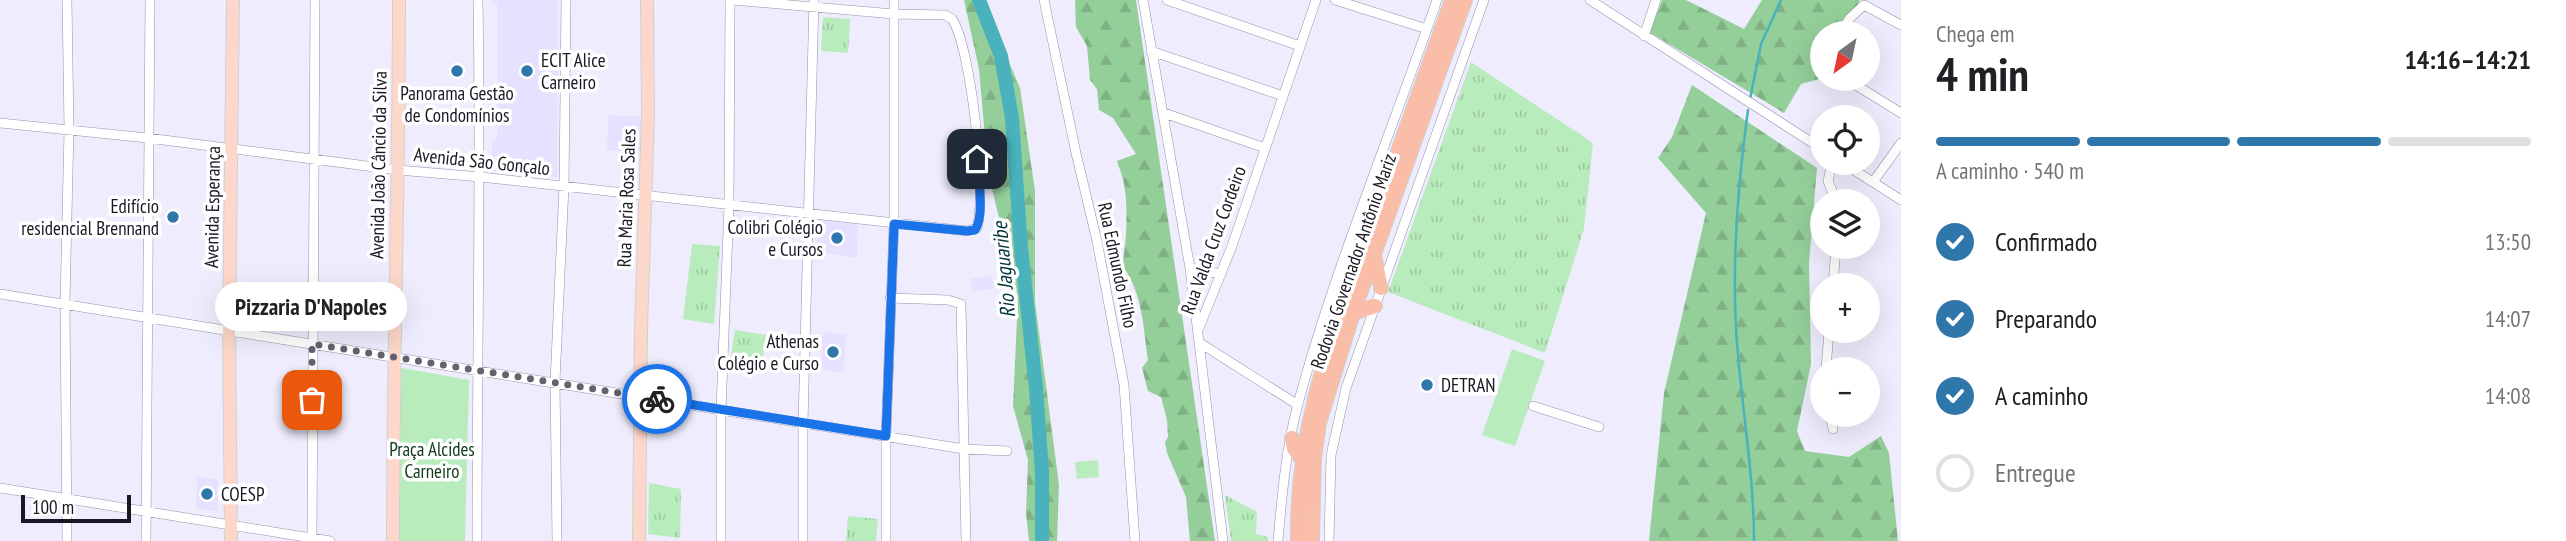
<!DOCTYPE html>
<html lang="pt">
<meta charset="utf-8">
<style>
:root{--surface:#fff;--page:#f6f6f6;--text:#202124;--muted:#757577;--line:#e0e0e0;--accent:#2f77ab}
body{margin:0;font-family:"PT Sans Narrow",sans-serif;background:var(--page);color:var(--text);height:100vh;display:flex;flex-direction:column;font-size:26px;white-space:nowrap}
*{box-sizing:border-box;margin:0}
p{font-size:23px;color:var(--muted)}
.icon{flex:none;width:38px;height:38px;fill:none;stroke:currentColor;stroke-width:2;stroke-linecap:round;stroke-linejoin:round}
.map{position:relative;flex:1;overflow:hidden}
.side{display:flex;flex-direction:column;background:var(--surface);width:665px}
.side>*{flex:none}
.needle{width:46px;rotate:213deg}
.controls{position:absolute;left:1810px;top:21px;display:grid;gap:14px}
.controls a{display:grid;place-items:center;width:70px;height:70px;border-radius:50%;background:var(--surface);box-shadow:0 7px 28px #0002;font-size:35px}
.scale{position:absolute;left:21px;bottom:18px;width:110px;box-sizing:border-box;padding-left:7px;border:4px solid #191721;border-top:0;font-size:19px;line-height:24px;white-space:nowrap;color:#191721;-webkit-text-stroke:5px #fff;paint-order:stroke}
.pin{position:absolute;display:grid;place-items:center;width:60px;height:60px;color:#fff;margin:-30px;border-radius:14px;box-shadow:0 4px 10px #0006}
.courier{position:absolute;display:grid;place-items:center;width:70px;height:70px;margin:-35px;border:5px solid #1a73e8;border-radius:50%;background:#fff;color:#222;box-shadow:0 2px 9px #0007}
.bubble{position:absolute;height:49px;border-radius:24px;background:var(--surface);box-shadow:0 7px 28px #0002;font-size:23px;font-weight:700;line-height:49px;text-align:center}
.summary em{font-style:normal;font-weight:700}
.summary div{display:flex;flex-direction:column-reverse}
.summary{display:flex;align-items:center;justify-content:space-between;height:119px;padding:0 35px}
h1{font-size:46px;font-weight:700;line-height:52px}
.bar{display:grid;grid-template-columns:repeat(4,1fr);gap:10px 7px;align-content:center;height:84px;padding:0 35px}
.bar i{height:9px;border-radius:5px;background:var(--line)}
.bar .selected{background:var(--accent)}
.bar p{grid-column:span 4}
ol{padding:0 35px;list-style:none}
li{display:flex;align-items:center;gap:21px;height:77px}
li p{margin-inline-start:auto}
li .icon{padding:7px;border-radius:50%;background:var(--accent);color:#fff;stroke-width:4}
li:last-child{color:var(--muted)}
li i{width:38px;height:38px;border:4px solid var(--line);border-radius:50%}
main{display:flex;flex:1;min-height:0}
.map>svg:first-child{display:block}
.built{fill:#e6e1ff}
.grass{fill:url(#grass-tufts)}
.forest{fill:url(#forest-firs)}
.park{fill:#b9ecbd}
.lines{fill:none;stroke-linecap:round;stroke-linejoin:round}
.stream{stroke:#49b2bc;stroke-width:2.5}
.river{stroke:#49b2bc;stroke-width:14}
.minor-casing{stroke:#9691ac;stroke-width:10}
.major-casing{stroke:#d1d1d3;stroke-width:14}
.highway-casing{stroke:#d1d1d3;stroke-width:16}
.minor{stroke:#fff;stroke-width:9}
.major{stroke:#fcd7ca;stroke-width:12}
.highway{stroke:#fabda7;stroke-width:14}
.done{stroke:#64626e;stroke-width:7;stroke-dasharray:0 12.6}
.route{stroke:#1a73e8;stroke-width:9}
.poi-dot{fill:#2f77ab;stroke:#fff;stroke-width:2.5}
.labels{text-anchor:middle;stroke-width:7;stroke-linejoin:round;paint-order:stroke}
.poi-label{font-size:19px;fill:#191721;stroke:#fff;text-anchor:start}
.street-label{font-size:19px;fill:#191721;stroke:#fff}
.park-label{font-size:19px;fill:#103a18;stroke:#fff}
.water-label{font-size:21px;font-style:italic;fill:#04383c;stroke:#fff}
</style>
<main>
<div class="map">
<svg width="1901" height="541" viewBox="0 0 1901 541">
<defs>
<pattern id="grass-tufts" width="24" height="20" patternUnits="userSpaceOnUse" patternTransform="scale(1.75)"><rect width="24" height="20" fill="#b9ecbd"/><path d="M3 7l-1-3M5 7V3M7 7l1-3M15 17l-1-3M17 17v-4M19 17l1-3" fill="none" stroke="#9ecaa2"/></pattern>
<pattern id="forest-firs" width="22" height="20" patternUnits="userSpaceOnUse" patternTransform="scale(1.75)"><rect width="22" height="20" fill="#94cf9a"/><path d="M5 1l3.5 6h-7zM16 11l3.5 6h-7z" fill="#7fb184"/></pattern>
</defs>
<rect width="100%" height="100%" fill="#efecfd"/>
<path class="built" d="M492,0h66l-1,177 -66,-7 1,-26 5,-5v-136l-5,-1z
M608,115l38,2 -3,35 -36,-2z
M818,220l40,4 -1,34 -41,-6z
M992,276l2,12 -22,3 -1,-12z
M823,332l23,3 -2,38 -24,-4z
M197,477l21,2v32l-22,-2z"/>
<path class="grass" d="M823,17l27,2 -2,34 -27,-2z
M1471,62l122,81 -9,86 -39,124 -157,-61z
M692,244l28,2 -6,78 -31,-5z
M735,330l31,5 -5,37 -32,-4z
M649,483l32,6 -1,49 -32,-4z
M1225,495l32,17 -1,22 12,3v4h-37z
M848,516l30,3 -2,22h-30z"/>
<path class="forest" d="M964,0h22l-1,6 35,82 15,103v111l24,183 -2,56h-28l-3,-28 2,-53 -15,-54 5,-109 -30,-125 -9,-103z
M1075,0h61l79,541h-25l-4,-44 -19,-44 -2,-11 3,-5 -1,-17 -6,-23 -13,-6 -6,-23 6,-8c-5,-34 -5,-66 -26,-95 5,-23 7,-67 0,-89 -1,-5 -4,-10 -5,-15l19,-7 -23,-36 -14,-8 -2,-21 -7,-9 -3,-34 -11,-19z
M1662,0h24l58,29 18,-29h98l-17,33h-21v42l-3,4 -18,5 -17,29 -135,-81z
M1692,85l125,83 -8,95 2,101 -14,67 8,20 44,6 32,-21 8,17 9,88h-249l15,-148 42,-180 -48,-55 14,-21z"/>
<path class="park" d="M1512,349l33,12 -30,85 -33,-11z
M397,367l72,13 -4,161h-68z
M1098,460l1,17 -22,2 -2,-17z"/>
<g class="lines">
<path class="stream" d="M1750,99l11,-55 20,-44
M1748,110c-10,73 -16,144 -12,218 4,71 18,142 18,213"/>
<path class="river" d="M979,0l22,56 11,62 9,130 15,140 6,84v69"/>
<g class="minor-casing">
<path id="minor" d="M1044,0l32,153 21,88 27,144 11,156
M1143,0l47,268 33,273
M1167,0l133,46
M1335,0l92,29
M1590,0l232,149
M1840,33l10,-15 14,-13 37,20
M1644,36l12,-36
M1151,51l132,45
M1846,79l55,34
M1164,113l101,35
M0,123l148,15 250,32 83,7 486,54 10,-3c10,-32 -6,-182 -25,-209l-7,-4 -51,-1 -161,-14
M1832,163l-4,18 8,20
M1843,163l58,37
M1873,182l28,-39
M1190,268l31,6
M1833,285l3,-38
M0,294l964,155 43,2
M890,298l58,2 13,4 5,237
M1199,328l33,-82 84,-246
M1200,343l98,62
M1826,369l3,-38
M1533,406l66,21
M1830,415l3,14
M0,488l330,53
M67,541l-2,-238 4,-174 -2,-129
M146,541l4,-541
M312,541l3,-541
M477,541c0,-180 4,-361 1,-541
M557,541l-2,-159 9,-196 2,-186
M721,541v-131l8,-205 1,-205
M803,541v-118l11,-423
M886,541v-105l8,-212v-224
M1278,541c4,-46 8,-93 20,-137 37,-137 93,-270 139,-404
M1329,541l2,-86 15,-67 138,-388"/>
</g>
<g class="major-casing">
<path id="major" d="M231,541l-2,-210 4,-331
M393,541c0,-180 6,-361 6,-541
M639,541l2,-212 7,-214 -1,-115"/>
</g>
<g class="highway-casing">
<path id="highway" d="M1374,255l7,33
M1353,313l22,-7
M1292,438l2,11 8,10
M1298,541c-2,-112 33,-201 70,-305 28,-78 56,-157 84,-236
M1312,541l2,-82 5,-36 34,-110 112,-313"/>
</g>
<use href="#minor" class="minor"/>
<use href="#major" class="major"/>
<use href="#highway" class="highway"/>
</g>
<g class="lines">
<path class="done" d="M312,400v-56l345,55"/>
<path class="route" d="M657,399l229,37 8,-212 73,7 8,-1c10,-14 3,-53 2,-71"/>
</g>
<g class="poi-dot">
<circle cx="457" cy="71" r="7"/>
<circle cx="527" cy="71" r="7"/>
<circle cx="173" cy="217" r="7"/>
<circle cx="837" cy="238" r="7"/>
<circle cx="833" cy="352" r="7"/>
<circle cx="1427" cy="385" r="7"/>
<circle cx="207" cy="494" r="7"/>
</g>
<g class="labels">
<g class="poi-label">
<text x="541" y="67">ECIT Alice<tspan x="541" dy="22">Carneiro</tspan></text>
<text x="457" y="100" text-anchor="middle">Panorama Gestão<tspan x="457" dy="22">de Condomínios</tspan></text>
<text x="159" y="213" text-anchor="end">Edifício<tspan x="159" dy="22">residencial Brennand</tspan></text>
<text x="823" y="234" text-anchor="end">Colibri Colégio<tspan x="823" dy="22">e Cursos</tspan></text>
<text x="819" y="348" text-anchor="end">Athenas<tspan x="819" dy="22">Colégio e Curso</tspan></text>
<text x="1441" y="392">DETRAN</text>
<text x="221" y="501">COESP</text>
</g>
<g class="street-label">
<text transform="translate(482 161) rotate(6)" y="7">Avenida São Gonçalo</text>
<text transform="translate(378 165) rotate(-89)" y="7">Avenida João Câncio da Silva</text>
<text transform="translate(626 198) rotate(-88)" y="7">Rua Maria Rosa Sales</text>
<text transform="translate(212 207) rotate(-89)" y="7">Avenida Esperança</text>
<text transform="translate(1213 240) rotate(-70)" y="7">Rua Valda Cruz Cordeiro</text>
<text transform="translate(1353 261) rotate(-71)" y="7">Rodovia Governador Antônio Mariz</text>
<text transform="translate(1118 265) rotate(78)" y="7">Rua Edmundo Filho</text>
</g>
<g class="park-label">
<text x="432" y="456">Praça Alcides<tspan x="432" dy="22">Carneiro</tspan></text>
</g>
<g class="water-label">
<text transform="translate(1004 270) rotate(-95)" y="7">Rio Jaguaribe</text>
</g>
</g>
</svg>
<div class="controls">
<a><svg class="needle" viewBox="-14 -14 28 28"><path d="M0-13l5 13h-10z" fill="#e53935"/><path d="M0 13l5-13h-10z" fill="#757577"/></svg></a>
<a><svg class="icon" aria-label="locate" viewBox="0 0 24 24"><circle cx="12" cy="12" r="6"/><path d="M12 2v4M12 18v4M2 12h4M18 12h4"/></svg></a>
<a><svg class="icon" aria-label="layers" viewBox="0 0 24 24"><path d="M12 4l9 5-9 5-9-5zM3 14l9 5 9-5"/></svg></a>
<a>+</a>
<a>−</a>
</div>
<div class="scale">100 m</div>
<div class="pin" style="left:312px;top:400px;background:#ea580c"><svg class="icon" aria-label="bag" viewBox="0 0 24 24"><path d="M5 8h14l-1 12H6zM9 8a3 3 0 0 1 6 0"/></svg></div>
<div class="pin" style="left:977px;top:159px;background:#1f2937"><svg class="icon" aria-label="home" viewBox="0 0 24 24"><path d="M3 11l9-7 9 7M6 9v11h12V9"/></svg></div>
<div class="courier" style="left:657px;top:399px"><svg class="icon" aria-label="bike" viewBox="0 0 24 24"><circle cx="6" cy="16" r="4"/><circle cx="18" cy="16" r="4"/><path d="M6 16l4-8h5l3 8M10 8l3 8H6M13 5h3"/></svg></div>
<div class="bubble" style="left:215px;top:282px;width:192px">Pizzaria D'Napoles</div>
</div>
<section class="side">
<div class="summary"><div><h1>4 min</h1><p>Chega em</p></div><em>14:16–14:21</em></div>
<div class="bar"><i class="selected"></i><i class="selected"></i><i class="selected"></i><i></i><p>A caminho · 540 m</p></div>
<ol>
<li><svg class="icon" aria-label="check" viewBox="0 0 24 24"><path d="M5 12l5 5 9-10"/></svg>Confirmado<p>13:50</p></li>
<li><svg class="icon" aria-label="check" viewBox="0 0 24 24"><path d="M5 12l5 5 9-10"/></svg>Preparando<p>14:07</p></li>
<li><svg class="icon" aria-label="check" viewBox="0 0 24 24"><path d="M5 12l5 5 9-10"/></svg>A caminho<p>14:08</p></li>
<li><i></i>Entregue</li>
</ol>
</section>
</main>
